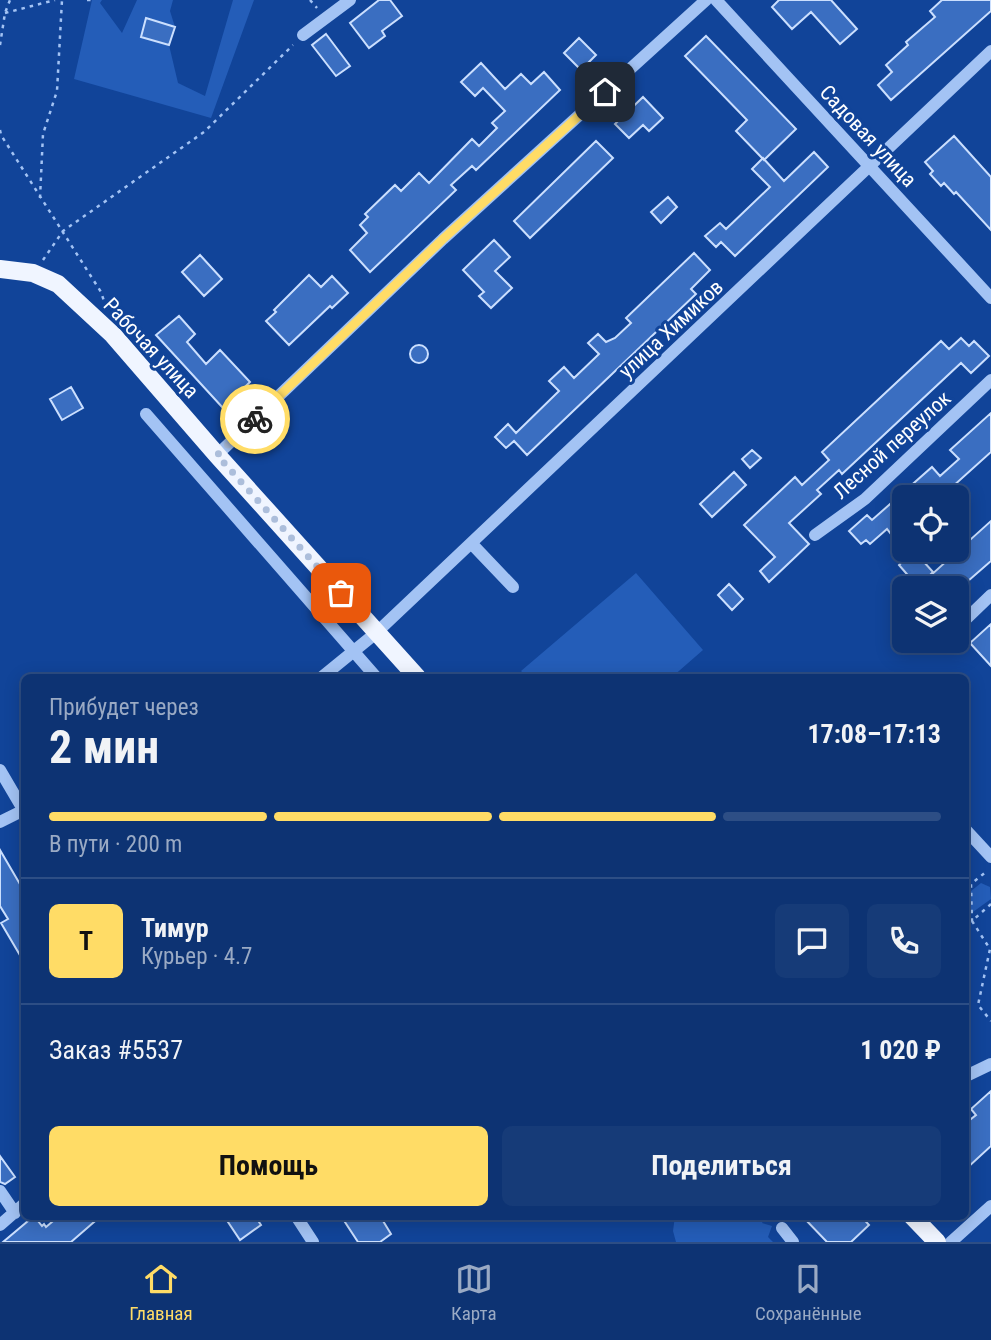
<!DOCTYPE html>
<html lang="ru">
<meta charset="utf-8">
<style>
:root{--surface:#0d3373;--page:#163b78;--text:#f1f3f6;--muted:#9aaac4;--line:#2d4e85;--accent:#ffdc66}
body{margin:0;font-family:"Roboto Condensed",sans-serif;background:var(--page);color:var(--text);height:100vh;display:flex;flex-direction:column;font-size:26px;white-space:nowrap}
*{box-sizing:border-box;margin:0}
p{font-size:23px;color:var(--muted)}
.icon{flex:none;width:38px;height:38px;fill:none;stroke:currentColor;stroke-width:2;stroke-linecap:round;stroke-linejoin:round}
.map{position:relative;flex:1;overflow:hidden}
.drawer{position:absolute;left:21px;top:674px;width:948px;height:546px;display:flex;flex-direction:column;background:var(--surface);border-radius:10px;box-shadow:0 4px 18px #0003,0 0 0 2px var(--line)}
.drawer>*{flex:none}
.fabs{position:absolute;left:892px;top:485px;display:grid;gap:14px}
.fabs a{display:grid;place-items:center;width:77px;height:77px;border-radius:10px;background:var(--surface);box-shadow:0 4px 18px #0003,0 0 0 2px var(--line);font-size:35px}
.pin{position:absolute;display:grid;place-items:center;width:60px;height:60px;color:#fff;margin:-30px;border-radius:14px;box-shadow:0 4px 10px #0006}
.courier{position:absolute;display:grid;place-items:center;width:70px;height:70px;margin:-35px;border:5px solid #ffdc66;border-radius:50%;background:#fff;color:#222;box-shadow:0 2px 9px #0007}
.head em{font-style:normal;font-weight:700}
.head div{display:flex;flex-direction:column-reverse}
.head{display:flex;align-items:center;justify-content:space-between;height:119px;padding:0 28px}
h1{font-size:46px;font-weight:700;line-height:52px}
.bar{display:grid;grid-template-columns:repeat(4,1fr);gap:10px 7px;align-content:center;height:84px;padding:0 28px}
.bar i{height:9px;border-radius:5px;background:var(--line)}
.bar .on{background:var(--accent)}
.bar p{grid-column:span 4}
.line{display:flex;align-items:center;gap:18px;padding:0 28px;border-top:2px solid var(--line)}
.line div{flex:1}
.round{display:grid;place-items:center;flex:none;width:74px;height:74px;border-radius:10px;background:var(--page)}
.action{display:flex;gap:14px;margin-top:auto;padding:14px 28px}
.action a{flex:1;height:80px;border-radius:10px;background:var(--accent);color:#111;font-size:28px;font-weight:700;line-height:80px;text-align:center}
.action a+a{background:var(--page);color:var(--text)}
.menu{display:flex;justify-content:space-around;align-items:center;height:98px;border-top:2px solid var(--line);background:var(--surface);font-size:19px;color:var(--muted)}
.menu a{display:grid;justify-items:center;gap:4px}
.menu .on{color:var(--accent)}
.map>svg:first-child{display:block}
.green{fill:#245db8}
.building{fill:#3a6ec1;stroke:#cbdffe;stroke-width:2}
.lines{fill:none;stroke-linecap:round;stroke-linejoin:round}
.path{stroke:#a3c3f4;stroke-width:2.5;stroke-dasharray:3.5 5;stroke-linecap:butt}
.minor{stroke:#a3c3f4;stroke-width:12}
.major{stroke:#f0f5ff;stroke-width:18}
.done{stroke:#acbedb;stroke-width:7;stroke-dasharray:0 12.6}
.route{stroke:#ffdc66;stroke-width:9}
.labels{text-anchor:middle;stroke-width:6;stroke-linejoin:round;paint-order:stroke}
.street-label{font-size:21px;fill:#fff;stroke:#149}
</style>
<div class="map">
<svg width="991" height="1242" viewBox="0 0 991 1242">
<rect width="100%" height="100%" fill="#149"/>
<path class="green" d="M92,0h10l-2,3 22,30 15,-33h36l-3,11 5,16 -6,18 9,38 27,13 28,-96h21l-43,118 -137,-39z
M636,573l67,77 -31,27h-145l-6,-6z
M981,883l9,4 1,12 -25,18v-22z
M675,1216h91l-4,7 10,3 -4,11 5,5h-97l-3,-11z"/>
<path class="building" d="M379,0h11l12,16 -20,15 3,5 -16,12 -19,-25z
M779,0h52l26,29 -17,15 -29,-32 -19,17 -20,-22z
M942,0h49v11l-100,89 -13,-15 14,-13 -6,-7 22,-20 -2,-3 29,-25 -5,-6z
M146,18l29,9 -6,18 -28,-8z
M326,34l24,32 -14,10 -24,-31z
M706,36l90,93 -32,31 -28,-29 11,-11 -62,-64z
M579,38l17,17 -15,15 -17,-17z
M481,63l24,26 16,-15 10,10 13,-12 16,18 -84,80 -4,-4 -21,19 5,5 -86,82 -20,-22 17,-17 -7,-8 8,-8 -3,-3 30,-29 6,6 18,-18 10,10 43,-44 7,7 18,-18 -5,-5 13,-12 -22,-23 -8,8 -14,-14z
M643,97l20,21 -14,13 -6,-6 -14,13 -14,-14z
M954,136l37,41v53l-35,-38 -2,2 -10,-11 -3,3 -11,-12 3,-3 -8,-9z
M596,141l17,17 -83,80 -16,-17z
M814,152l14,15 -93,89 -14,-14 -5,5 -11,-11 15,-13 6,6 44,-42 -18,-18 11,-11 21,23z
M668,197l9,10 -16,16 -10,-11z
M494,240l16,17 -15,14 17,17 -21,20 -12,-12 5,-4 -21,-22z
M694,253l16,17 -19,19 5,5 -169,161 -13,-14 -8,7 -11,-11 13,-13 8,9 43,-42 -10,-10 15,-14 10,11 25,-24 -11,-11 10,-9 8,8 9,-4 16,-15 -5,-5z
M200,255l22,24 -18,17 -22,-24z
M309,275l12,12 11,-11 16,17 -16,15 -2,-2 -41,39 -23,-24 10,-9 -2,-2z
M179,316l16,18 -8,8 19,22 14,-14 30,32 -27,26 -67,-73z
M961,338l8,8 5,-5 15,15 -18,17 -10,-10 -119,111 -3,-4 -22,20 4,4 -32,29 20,21 -40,38 -9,-11 15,-14 -31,-32 51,-48 7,8 27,-25 -7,-8 119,-111 8,8z
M410 354a9 9 0 1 1 18 0a9 9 0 1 1-18 0Z
M71,387l12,21 -21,12 -12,-21z
M991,413v39l-50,45h-36v32l-11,9 -7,-9 -17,15 -4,-4 -5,4 -12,-13 18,-16 5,5 60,-53 8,9 19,-17 -9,-9z
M752,450l9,8 -11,10 -8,-9z
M734,472l12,13 -34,32 -12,-13z
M991,521v40l-31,27h-20l-10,-12z
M914,551l19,21 -15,15 -19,-22z
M729,584l14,15 -11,11 -14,-15z
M991,624v42l-21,-23z
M0,850l24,41v71l-23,-39 7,-4 -8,-13z
M991,1091v55l-25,23v-46l10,-8 -5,-6z
M0,1156l15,21 -10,7 -5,-2z
M34,1216l8,10 2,-2 2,3 13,-11h42l-30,26h-68z
M224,1216h31l6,9 -21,15z
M341,1216h39l11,18 -11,8h-22z
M802,1216h59l8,9 -18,17h-24z"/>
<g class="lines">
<path class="path" d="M87,0h5
M310,0l7,8
M5,13l50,-13
M0,45l5,-32 5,-13
M0,130l1,5 100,157 4,12
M40,198l3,-64 14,-43 5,-91
M43,260l20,-29 141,-99 89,-87
M991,904l-19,17 18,28 -12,56 13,16
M966,928l6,-7 -1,-37 16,-13"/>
<path class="minor" d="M716,0l275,298
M303,35l47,-35
M146,414l230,263
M217,455l226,-216 263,-239
M815,535l50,-36 126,-119
M471,543l42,44
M964,621l27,-26
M322,677l54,-44 615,-582
M0,770l24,41
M0,822l24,-12
M966,830l25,27
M966,1076l25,-12
M0,1191l15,22
M296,1216l17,26
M0,1225l24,-21
M782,1228l11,14
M951,1242l40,-36"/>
<path class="major" d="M0,269l33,4 25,11 55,51 104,120 200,222
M912,1216l25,26"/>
</g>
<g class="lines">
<path class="done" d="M255,419l-38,36 124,138"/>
<path class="route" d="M255,419l188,-180 162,-147"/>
</g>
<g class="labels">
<g class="street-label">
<text transform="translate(868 136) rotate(47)" y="7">Садовая улица</text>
<text transform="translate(671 329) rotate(-43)" y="7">улица Химиков</text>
<text transform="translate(151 348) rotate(47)" y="7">Рабочая улица</text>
<text transform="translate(892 445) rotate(-42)" y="7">Лесной переулок</text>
</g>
</g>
</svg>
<div class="fabs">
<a><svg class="icon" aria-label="locate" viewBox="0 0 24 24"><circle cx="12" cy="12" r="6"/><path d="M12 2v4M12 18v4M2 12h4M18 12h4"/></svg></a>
<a><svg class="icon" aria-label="layers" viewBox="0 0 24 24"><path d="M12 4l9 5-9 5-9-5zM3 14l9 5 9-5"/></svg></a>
</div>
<div class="pin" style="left:341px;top:593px;background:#ea580c"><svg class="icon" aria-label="bag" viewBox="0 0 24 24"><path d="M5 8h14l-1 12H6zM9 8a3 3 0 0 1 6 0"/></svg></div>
<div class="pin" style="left:605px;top:92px;background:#1f2937"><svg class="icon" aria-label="home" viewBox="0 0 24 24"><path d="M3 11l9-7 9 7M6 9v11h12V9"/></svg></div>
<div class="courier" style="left:255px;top:419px"><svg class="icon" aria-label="bike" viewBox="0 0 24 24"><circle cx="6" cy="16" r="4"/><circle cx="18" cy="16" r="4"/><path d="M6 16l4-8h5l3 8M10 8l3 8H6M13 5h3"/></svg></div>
<section class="drawer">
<div class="head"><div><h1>2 мин</h1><p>Прибудет через</p></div><em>17:08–17:13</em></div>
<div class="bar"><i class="on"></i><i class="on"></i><i class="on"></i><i></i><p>В пути · 200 m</p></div>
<div class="line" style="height:126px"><b class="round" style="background:var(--accent);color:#111">Т</b><div><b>Тимур</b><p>Курьер · 4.7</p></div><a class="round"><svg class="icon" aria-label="chat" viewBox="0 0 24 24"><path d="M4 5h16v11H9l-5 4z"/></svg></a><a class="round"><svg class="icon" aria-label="phone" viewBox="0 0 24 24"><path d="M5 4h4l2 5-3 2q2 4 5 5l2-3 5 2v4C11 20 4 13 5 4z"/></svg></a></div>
<div class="line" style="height:91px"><div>Заказ #5537</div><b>1 020 ₽</b></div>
<div class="action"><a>Помощь</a><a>Поделиться</a></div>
</section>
</div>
<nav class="menu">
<a class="on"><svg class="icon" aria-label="home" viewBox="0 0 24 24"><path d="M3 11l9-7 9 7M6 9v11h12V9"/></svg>Главная</a>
<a><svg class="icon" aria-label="map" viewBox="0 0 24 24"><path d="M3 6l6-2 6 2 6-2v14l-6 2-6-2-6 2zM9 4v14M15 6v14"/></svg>Карта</a>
<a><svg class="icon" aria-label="saved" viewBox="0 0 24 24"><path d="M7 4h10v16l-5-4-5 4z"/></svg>Сохранённые</a>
</nav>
